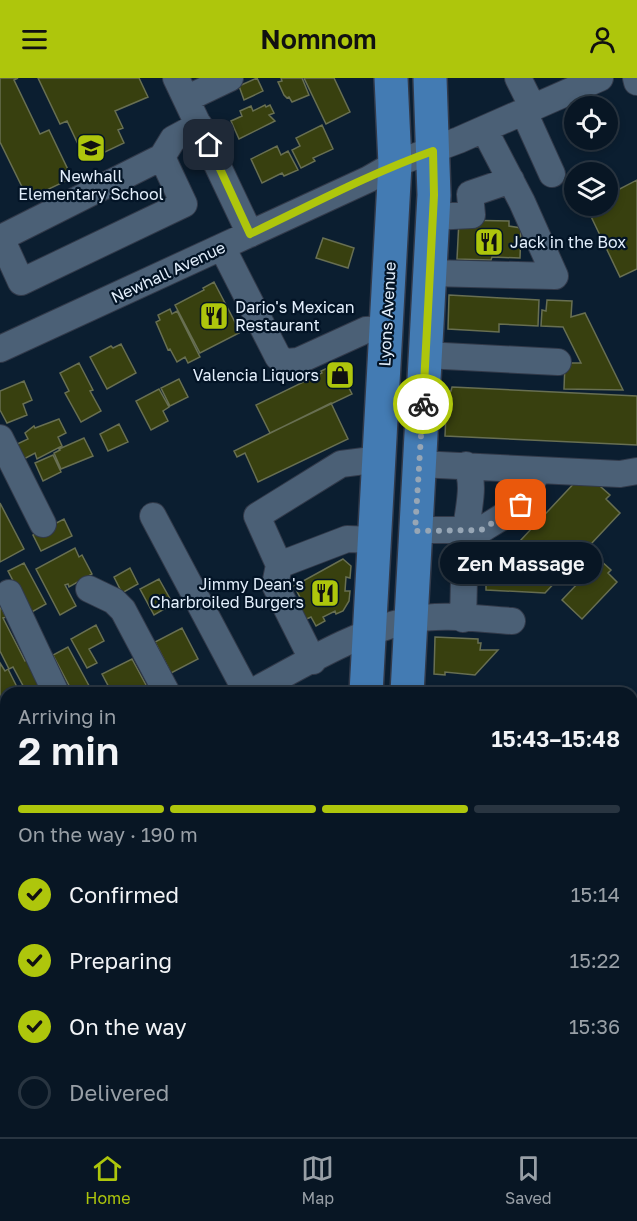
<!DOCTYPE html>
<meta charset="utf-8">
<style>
:root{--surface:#081624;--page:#111f2c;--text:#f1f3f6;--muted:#989fa6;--line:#293541;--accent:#aec60c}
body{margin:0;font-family:"Golos Text",sans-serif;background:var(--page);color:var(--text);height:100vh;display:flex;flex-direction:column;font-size:22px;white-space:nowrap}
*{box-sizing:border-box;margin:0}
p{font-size:20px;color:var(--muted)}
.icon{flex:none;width:33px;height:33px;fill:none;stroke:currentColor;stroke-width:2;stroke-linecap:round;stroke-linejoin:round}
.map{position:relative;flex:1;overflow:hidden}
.sheet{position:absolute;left:0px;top:609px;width:638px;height:450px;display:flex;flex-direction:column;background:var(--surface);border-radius:18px 18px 0 0;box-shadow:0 3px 9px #0003,0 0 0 2px var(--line)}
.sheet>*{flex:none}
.controls{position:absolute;left:564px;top:18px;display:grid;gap:12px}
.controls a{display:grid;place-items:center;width:54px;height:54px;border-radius:50%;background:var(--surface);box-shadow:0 3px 9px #0003,0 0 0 2px var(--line);font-size:30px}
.pin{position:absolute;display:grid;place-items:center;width:51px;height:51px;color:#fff;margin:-26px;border-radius:12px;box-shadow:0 3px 9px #0006}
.courier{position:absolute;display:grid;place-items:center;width:60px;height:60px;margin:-30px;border:4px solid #aec60c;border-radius:50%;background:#fff;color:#222;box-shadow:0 2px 8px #0007}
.bubble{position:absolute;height:42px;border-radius:21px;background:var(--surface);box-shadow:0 3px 9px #0003,0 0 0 2px var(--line);font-size:20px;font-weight:600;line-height:42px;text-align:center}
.head em{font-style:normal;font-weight:600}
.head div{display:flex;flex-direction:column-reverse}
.head{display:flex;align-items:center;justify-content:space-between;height:102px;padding:0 18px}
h1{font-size:39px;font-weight:600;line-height:45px}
.bar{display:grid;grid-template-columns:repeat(4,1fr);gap:9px 6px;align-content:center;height:72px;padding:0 18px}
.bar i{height:8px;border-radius:4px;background:var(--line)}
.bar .selected{background:var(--accent)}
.bar p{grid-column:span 4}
ol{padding:0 18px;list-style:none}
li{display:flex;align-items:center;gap:18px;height:66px}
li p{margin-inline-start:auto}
li .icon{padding:6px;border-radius:50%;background:var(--accent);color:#111;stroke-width:4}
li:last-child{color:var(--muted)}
li i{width:33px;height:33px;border:3px solid var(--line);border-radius:50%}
header{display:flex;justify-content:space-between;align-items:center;height:78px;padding:0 18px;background:var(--accent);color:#111;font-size:27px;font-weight:600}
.tabs{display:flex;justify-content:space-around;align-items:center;height:84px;border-top:2px solid var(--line);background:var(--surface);font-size:16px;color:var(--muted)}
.tabs a{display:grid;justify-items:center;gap:3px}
.tabs .selected{color:var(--accent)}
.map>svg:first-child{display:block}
.building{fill:#38400f;stroke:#686f52;stroke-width:1.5}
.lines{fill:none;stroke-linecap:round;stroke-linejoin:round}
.minor-casing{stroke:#323a4a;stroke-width:28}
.major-casing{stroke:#323a4a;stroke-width:36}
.minor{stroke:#4b6076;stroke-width:26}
.major{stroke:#437bb3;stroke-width:33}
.done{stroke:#97a6b5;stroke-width:6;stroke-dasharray:0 10.8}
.route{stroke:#aec60c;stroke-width:8}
.labels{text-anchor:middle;stroke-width:4.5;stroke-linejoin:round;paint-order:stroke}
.poi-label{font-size:16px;fill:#e3effc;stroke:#031426;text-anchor:start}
.street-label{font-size:16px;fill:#e3effc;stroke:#031426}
</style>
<header><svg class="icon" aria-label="menu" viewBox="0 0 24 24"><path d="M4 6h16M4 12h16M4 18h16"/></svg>Nomnom<svg class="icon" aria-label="person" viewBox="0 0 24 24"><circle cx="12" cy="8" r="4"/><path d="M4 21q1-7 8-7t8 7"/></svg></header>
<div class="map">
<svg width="637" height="1059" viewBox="0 0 637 1059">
<rect width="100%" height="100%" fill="#0b1e30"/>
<path class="building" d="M0,0h18l-4,2 26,54 9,-4 23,48 -44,21 -28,-57z
M38,0h101l9,19 -33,14 8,17 -5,2 6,13 -38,18 -19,-40 -7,3z
M257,0l6,13 -19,9 -5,-14z
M281,0h21l7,17 -17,7 -3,-5 -2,1 -3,-3 -6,-13 4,-1z
M304,0h30l16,34 -24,12z
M265,27l1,2 4,-2 4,8 -5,2 6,6 -36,18 -8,-18 11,-5 -2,-5 11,-5 2,5z
M322,47l11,24 -20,9 2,3 -14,7 -9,-18 8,-4 -4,-8z
M277,68l4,9 7,-4 10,19 -14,6 -2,-3 -20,10 -11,-24z
M637,102v89l-17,8 -34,-71h22v-11z
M459,142l50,1v5l12,2 -1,30 -28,-1 -1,3 -34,-1z
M323,160l31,10 -6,20 -32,-10z
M214,204l24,46 -2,1 3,4 -39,20 -25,-48 29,-15 -1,-2z
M449,217l90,5 -1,26 -39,-2v8l-51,-3z
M547,222l25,1 -1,16 14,-4 38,77 -59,-1 1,-26h16l-18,-36 -22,-1 1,-16 4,1z
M170,231l2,5 5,-3 23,46 -12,6 -3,-6 -8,5 -7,-13 -2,1 -12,-28 4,-2 -2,-5z
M121,266l15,29 -29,16 -17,-32 21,-11 2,2z
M340,284l12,24 -3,2 3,6 -82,39 -14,-28 66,-32 -1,-2z
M79,285l14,27 -3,1 11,20 -20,11 -16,-29 4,-2 -9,-18z
M179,301l9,18 -18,9 -9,-18z
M24,303l8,19 -9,4 4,11 -20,8 -7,-13v-19z
M452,309l185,9v49l-192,-9 2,-45h4z
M159,311l10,18 -6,4 5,10 -17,9 -15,-29z
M331,325l17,36 -90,43 -13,-29 -8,4 -3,-6z
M59,341l7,14 -8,4 4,9 -25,13 -2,-6 -11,6 -7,-15 11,-5 -3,-6 9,-7 1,2z
M119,346l9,18 -20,9 -8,-17z
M84,360l9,18 -32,13 -7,-16 6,-3 -1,-1z
M53,377l8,17 -18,9 -8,-18z
M579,400l13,1 18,16 -4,4 14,14 -75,80 -59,-3v-5h-5l2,-44 36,1z
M0,425l24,46 -24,13z
M64,441l8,17 -31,15 -8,-16z
M75,470l4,9 3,-2 10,19 -23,13 -1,-3 -3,1 11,21 -16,9 -24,-46z
M343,481l8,7 -1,12 -4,-1 -1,14h5l-1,10 -6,10 -7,3 -1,-3 -12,6 2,4 -9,5 -5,-9 -9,4 -7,-14 8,-4 -9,-17z
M600,482l11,10 -3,3 9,9 -35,37 -20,-19z
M24,485l22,41 -16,9 -22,-42z
M130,490l8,16 -16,9 -8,-16z
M159,501l14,25 -19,11 -14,-26z
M0,527l6,12 -3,1 22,43 3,-2 18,34h-19l-14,-26 -4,2 -9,-18z
M96,547l8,16 -15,8 8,14 -10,5 -16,-29z
M182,550l16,31 -27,14 -16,-31z
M435,559l43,2v4h3l-1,7h18l-23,25 -30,-3v3l-11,-1z
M68,569l25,46h-20l-20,-38z
M132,581l14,26 -14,8h-20l-10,-19z
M0,585l5,8 3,-2 12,24h-14l-1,44 -5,-10z
M632,669l5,5v12l-5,6 5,5v11l-5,6z
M637,901v31l-2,-2 -3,3v-26z
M6,909v26l-6,3v-26z
M632,940l5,5v24l-5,-5z
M6,1011v23l-4,2 -2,-22z
M15,1053h47l4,6h-48z
M127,1053h125l2,5 -123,1z
M469,1053l42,1v5h-42z"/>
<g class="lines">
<g class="minor-casing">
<path id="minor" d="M176,0l74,156
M518,0l15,30
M636,0l1,4
M186,21l44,-21
M524,34l28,62
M162,79l22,47 -163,78 -20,-44 161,-81 11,-18 26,-14
M433,139l39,-2 -2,-21 41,-14
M222,169l56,110 8,5 12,-1 68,-31 21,-1
M430,195l125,3 -33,-74 -38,-73
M0,271l369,-170 26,-15 64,-24 141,-62
M425,277l133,7
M0,360l43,86
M419,386l201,10 17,-3
M153,438l94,177
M415,452h66l40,-25 17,-35
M279,487l68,-26 28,1
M89,511l25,12 9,9 44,83
M9,515l47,100
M463,541c1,-30 1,-60 3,-89 2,-21 10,-46 0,-65
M313,583l-38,-76 4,-20 -22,-49 84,-52 39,-5
M250,615c51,-27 103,-60 160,-73 32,-7 69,-1 102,1
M0,744l6,-3
M632,790l5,-6
M290,1053l1,6"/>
</g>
<g class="major-casing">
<path id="major" d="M366,615l29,-529 -4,-86
M407,615l27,-498 -4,-117
M341,1059v-6
M386,1059v-6"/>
</g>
<use href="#minor" class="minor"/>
<use href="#major" class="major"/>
</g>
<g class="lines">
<path class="done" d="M423,326l-8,127 66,-1 40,-25"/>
<path class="route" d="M209,67l41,89c61,-29 121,-61 183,-83l1,44 -11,209"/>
</g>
<defs>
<g id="school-square" transform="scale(1.5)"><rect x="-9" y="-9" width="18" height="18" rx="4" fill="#aec60c" stroke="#031426"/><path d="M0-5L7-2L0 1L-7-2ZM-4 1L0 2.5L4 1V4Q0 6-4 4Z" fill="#111"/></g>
<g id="restaurant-square" transform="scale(1.5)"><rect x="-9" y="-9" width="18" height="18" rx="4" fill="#aec60c" stroke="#031426"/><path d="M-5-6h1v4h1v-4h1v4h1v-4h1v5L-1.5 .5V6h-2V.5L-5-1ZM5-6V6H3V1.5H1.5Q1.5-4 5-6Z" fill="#111"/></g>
<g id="shop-square" transform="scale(1.5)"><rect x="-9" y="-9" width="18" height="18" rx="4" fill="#aec60c" stroke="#031426"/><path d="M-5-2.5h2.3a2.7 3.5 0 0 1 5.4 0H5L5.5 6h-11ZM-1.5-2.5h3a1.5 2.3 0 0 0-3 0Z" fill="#111"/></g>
</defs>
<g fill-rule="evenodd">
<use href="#school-square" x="91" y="70"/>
<use href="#restaurant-square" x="489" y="164"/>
<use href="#restaurant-square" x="214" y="238"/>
<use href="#shop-square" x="340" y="297"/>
<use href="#restaurant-square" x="325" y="515"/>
</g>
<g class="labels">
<g class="poi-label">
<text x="91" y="104" text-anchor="middle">Newhall<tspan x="91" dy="18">Elementary School</tspan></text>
<text x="510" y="170">Jack in the Box</text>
<text x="235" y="235">Dario's Mexican<tspan x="235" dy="18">Restaurant</tspan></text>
<text x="319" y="303" text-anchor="end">Valencia Liquors</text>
<text x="304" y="512" text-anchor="end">Jimmy Dean's<tspan x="304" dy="18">Charbroiled Burgers</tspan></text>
</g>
<g class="street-label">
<text transform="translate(168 194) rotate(-25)" y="6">Newhall Avenue</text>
<text transform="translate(387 236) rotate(-87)" y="6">Lyons Avenue</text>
</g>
</g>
</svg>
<div class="controls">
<a><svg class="icon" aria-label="locate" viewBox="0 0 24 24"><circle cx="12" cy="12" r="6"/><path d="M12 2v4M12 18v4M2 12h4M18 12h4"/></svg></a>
<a><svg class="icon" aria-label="layers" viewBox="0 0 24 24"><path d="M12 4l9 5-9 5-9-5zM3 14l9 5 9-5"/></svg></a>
</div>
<div class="pin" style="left:521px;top:427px;background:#ea580c"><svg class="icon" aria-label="bag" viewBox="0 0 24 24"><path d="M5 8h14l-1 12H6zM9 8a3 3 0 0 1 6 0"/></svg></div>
<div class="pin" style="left:209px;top:67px;background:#1f2937"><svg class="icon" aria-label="home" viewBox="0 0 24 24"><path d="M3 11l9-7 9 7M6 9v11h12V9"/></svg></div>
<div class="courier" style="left:423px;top:326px"><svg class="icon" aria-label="bike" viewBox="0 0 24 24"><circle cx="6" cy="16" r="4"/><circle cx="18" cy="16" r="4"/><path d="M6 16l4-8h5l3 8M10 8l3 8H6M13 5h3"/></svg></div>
<div class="bubble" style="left:440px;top:464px;width:162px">Zen Massage</div>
<section class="sheet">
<div class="head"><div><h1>2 min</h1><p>Arriving in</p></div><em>15:43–15:48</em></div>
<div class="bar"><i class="selected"></i><i class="selected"></i><i class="selected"></i><i></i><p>On the way · 190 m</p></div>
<ol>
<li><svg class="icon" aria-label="check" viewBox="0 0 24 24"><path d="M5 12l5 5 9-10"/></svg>Confirmed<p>15:14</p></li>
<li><svg class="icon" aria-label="check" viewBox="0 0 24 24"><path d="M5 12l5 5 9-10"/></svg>Preparing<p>15:22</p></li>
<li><svg class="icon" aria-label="check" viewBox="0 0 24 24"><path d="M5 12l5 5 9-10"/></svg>On the way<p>15:36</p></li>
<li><i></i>Delivered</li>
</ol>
</section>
</div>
<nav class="tabs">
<a class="selected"><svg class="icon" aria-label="home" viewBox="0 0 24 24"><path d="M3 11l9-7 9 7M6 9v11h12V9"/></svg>Home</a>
<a><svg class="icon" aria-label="map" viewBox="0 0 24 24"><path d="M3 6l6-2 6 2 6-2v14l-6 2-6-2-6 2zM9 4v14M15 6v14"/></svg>Map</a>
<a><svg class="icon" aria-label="saved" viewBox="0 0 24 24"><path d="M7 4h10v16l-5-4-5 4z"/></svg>Saved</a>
</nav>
